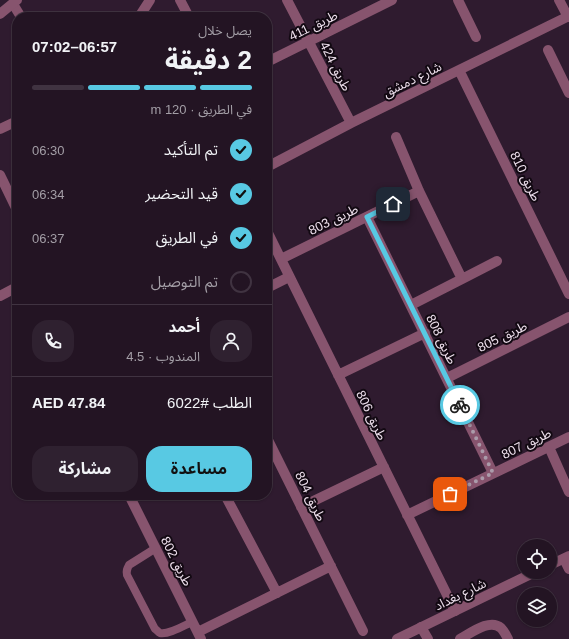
<!DOCTYPE html>
<html lang="ar">
<meta charset="utf-8">
<style>
:root{--surface:#231423;--page:#2f2130;--text:#f1f3f6;--muted:#a39ea6;--line:#403341;--accent:#58c9e3}
body{margin:0;font-family:Arial,"Noto Sans Arabic",sans-serif;background:var(--page);color:var(--text);direction:rtl;height:100vh;display:flex;flex-direction:column;font-size:15px;white-space:nowrap}
*{box-sizing:border-box;margin:0}
p{font-size:13px;color:var(--muted)}
.icon{flex:none;width:22px;height:22px;fill:none;stroke:currentColor;stroke-width:2;stroke-linecap:round;stroke-linejoin:round}
.map{position:relative;flex:1;overflow:hidden;direction:ltr}
.panel{position:absolute;left:12px;top:12px;width:260px;height:488px;display:flex;flex-direction:column;background:var(--surface);border-radius:16px;box-shadow:0 1px 3px #0004,0 0 0 1px var(--line);direction:rtl}
.panel>*{flex:none}
.controls{position:absolute;left:517px;top:539px;display:grid;gap:8px}
.controls a{display:grid;place-items:center;width:40px;height:40px;border-radius:50%;background:var(--surface);box-shadow:0 1px 3px #0004,0 0 0 1px var(--line);font-size:20px}
.pin{position:absolute;display:grid;place-items:center;width:34px;height:34px;color:#fff;margin:-17px;border-radius:8px;box-shadow:0 2px 6px #0006}
.courier{position:absolute;display:grid;place-items:center;width:40px;height:40px;margin:-20px;border:3px solid #58c9e3;border-radius:50%;background:#fff;color:#222;box-shadow:0 1px 5px #0007}
.headline em{font-style:normal;font-weight:700}
.headline div{display:flex;flex-direction:column-reverse}
.headline{display:flex;align-items:center;justify-content:space-between;height:68px;padding:0 20px}
h1{font-size:26px;font-weight:700;line-height:30px}
.bar{display:grid;grid-template-columns:repeat(4,1fr);gap:6px 4px;align-content:center;height:48px;padding:0 20px}
.bar i{height:5px;border-radius:3px;background:var(--line)}
.bar .current{background:var(--accent)}
.bar p{grid-column:span 4}
.line{display:flex;align-items:center;gap:10px;padding:0 20px;border-top:1px solid var(--line)}
.line div{flex:1}
.round{display:grid;place-items:center;flex:none;width:42px;height:42px;border-radius:16px;background:var(--page)}
ol{padding:0 20px;list-style:none}
li{display:flex;align-items:center;gap:12px;height:44px}
li p{margin-inline-start:auto}
li .icon{padding:4px;border-radius:50%;background:var(--accent);color:#111;stroke-width:4}
li:last-child{color:var(--muted)}
li i{width:22px;height:22px;border:2px solid var(--line);border-radius:50%}
.button{display:flex;gap:8px;margin-top:auto;padding:8px 20px}
.button a{flex:1;height:46px;border-radius:16px;background:var(--accent);color:#111;font-size:16px;font-weight:700;line-height:46px;text-align:center}
.button a+a{background:var(--page);color:var(--text)}
.map>svg:first-child{display:block}
.lines{fill:none;stroke-linecap:round;stroke-linejoin:round}
.service{stroke:#87546e;stroke-width:8}
.minor{stroke:#87546e;stroke-width:10}
.tertiary{stroke:#87546e;stroke-width:10}
.done{stroke:#ab9baa;stroke-width:4;stroke-dasharray:0 7.2}
.route{stroke:#58c9e3;stroke-width:5}
.labels{text-anchor:middle;stroke-width:4;stroke-linejoin:round;paint-order:stroke}
.street-label{font-size:13px;fill:#eee0ed;stroke:#120912}
</style>
<div class="map">
<svg width="569" height="639" viewBox="0 0 569 639">
<rect width="100%" height="100%" fill="#2f1b2f"/>
<g class="lines">
<path class="service" d="M156,548l-27,17c-2,4 -3,6 -2,10l28,54c2,1 3,3 5,4 8,2 25,-8 32,-11"/>
<path class="minor" d="M180,0l9,17
M287,0l64,123
M458,0l18,37
M559,0l9,17
M13,4l8,13
M139,17l11,-17
M548,50l21,43
M267,62l125,-62
M459,70l110,224
M0,129l17,-8
M396,137l23,54 43,88
M267,167l84,-44 218,-107
M0,175l17,35
M367,217l126,256
M267,231l188,380
M281,259l138,-68
M267,288l22,-11
M0,296l17,-9
M411,305l51,-26 35,-18
M338,375l87,-42
M447,378l122,-61
M267,438l96,193
M549,447l20,45
M129,495l72,144
M225,495l52,98
M301,507l83,-40
M407,515l162,-78
M564,559l5,10
M421,627l7,12
M198,632l133,-66
M460,639c11,-6 30,-21 41,-11 3,3 5,7 7,11"/>
<path class="tertiary" d="M0,14l17,-14
M550,565l19,-9
M397,639l138,-67"/>
</g>
<g class="lines">
<path class="done" d="M450,494l43,-21 -33,-68"/>
<path class="route" d="M393,204l-26,13 93,188"/>
</g>
<g class="labels">
<g class="street-label">
<text transform="translate(313 25) rotate(-26)" y="5">طريق 411</text>
<text transform="translate(336 66) rotate(63)" y="5">طريق 424</text>
<text transform="translate(412 79) rotate(-26)" y="5">شارع دمشق</text>
<text transform="translate(526 176) rotate(64)" y="5">طريق 810</text>
<text transform="translate(333 219) rotate(-26)" y="5">طريق 803</text>
<text transform="translate(502 336) rotate(-26)" y="5">طريق 805</text>
<text transform="translate(442 339) rotate(64)" y="5">طريق 808</text>
<text transform="translate(372 415) rotate(64)" y="5">طريق 806</text>
<text transform="translate(526 443) rotate(-26)" y="5">طريق 807</text>
<text transform="translate(311 496) rotate(64)" y="5">طريق 804</text>
<text transform="translate(177 561) rotate(63)" y="5">طريق 802</text>
<text transform="translate(460 594) rotate(-26)" y="5">شارع بغداد</text>
</g>
</g>
</svg>
<div class="controls">
<a><svg class="icon" aria-label="locate" viewBox="0 0 24 24"><circle cx="12" cy="12" r="6"/><path d="M12 2v4M12 18v4M2 12h4M18 12h4"/></svg></a>
<a><svg class="icon" aria-label="layers" viewBox="0 0 24 24"><path d="M12 4l9 5-9 5-9-5zM3 14l9 5 9-5"/></svg></a>
</div>
<div class="pin" style="left:450px;top:494px;background:#ea580c"><svg class="icon" aria-label="bag" viewBox="0 0 24 24"><path d="M5 8h14l-1 12H6zM9 8a3 3 0 0 1 6 0"/></svg></div>
<div class="pin" style="left:393px;top:204px;background:#1f2937"><svg class="icon" aria-label="home" viewBox="0 0 24 24"><path d="M3 11l9-7 9 7M6 9v11h12V9"/></svg></div>
<div class="courier" style="left:460px;top:405px"><svg class="icon" aria-label="bike" viewBox="0 0 24 24"><circle cx="6" cy="16" r="4"/><circle cx="18" cy="16" r="4"/><path d="M6 16l4-8h5l3 8M10 8l3 8H6M13 5h3"/></svg></div>
<section class="panel">
<div class="headline"><div><h1>2 دقيقة</h1><p>يصل خلال</p></div><em>06:57–07:02</em></div>
<div class="bar"><i class="current"></i><i class="current"></i><i class="current"></i><i></i><p>في الطريق · 120 m</p></div>
<ol>
<li><svg class="icon" aria-label="check" viewBox="0 0 24 24"><path d="M5 12l5 5 9-10"/></svg>تم التأكيد<p>06:30</p></li>
<li><svg class="icon" aria-label="check" viewBox="0 0 24 24"><path d="M5 12l5 5 9-10"/></svg>قيد التحضير<p>06:34</p></li>
<li><svg class="icon" aria-label="check" viewBox="0 0 24 24"><path d="M5 12l5 5 9-10"/></svg>في الطريق<p>06:37</p></li>
<li><i></i>تم التوصيل</li>
</ol>
<div class="line" style="height:72px"><a class="round"><svg class="icon" aria-label="person" viewBox="0 0 24 24"><circle cx="12" cy="8" r="4"/><path d="M4 21q1-7 8-7t8 7"/></svg></a><div><b>أحمد</b><p>المندوب · 4.5</p></div><a class="round"><svg class="icon" aria-label="phone" viewBox="0 0 24 24"><path d="M5 4h4l2 5-3 2q2 4 5 5l2-3 5 2v4C11 20 4 13 5 4z"/></svg></a></div>
<div class="line" style="height:52px"><div>الطلب #6022</div><b>AED 47.84</b></div>
<div class="button"><a>مساعدة</a><a>مشاركة</a></div>
</section>
</div>
